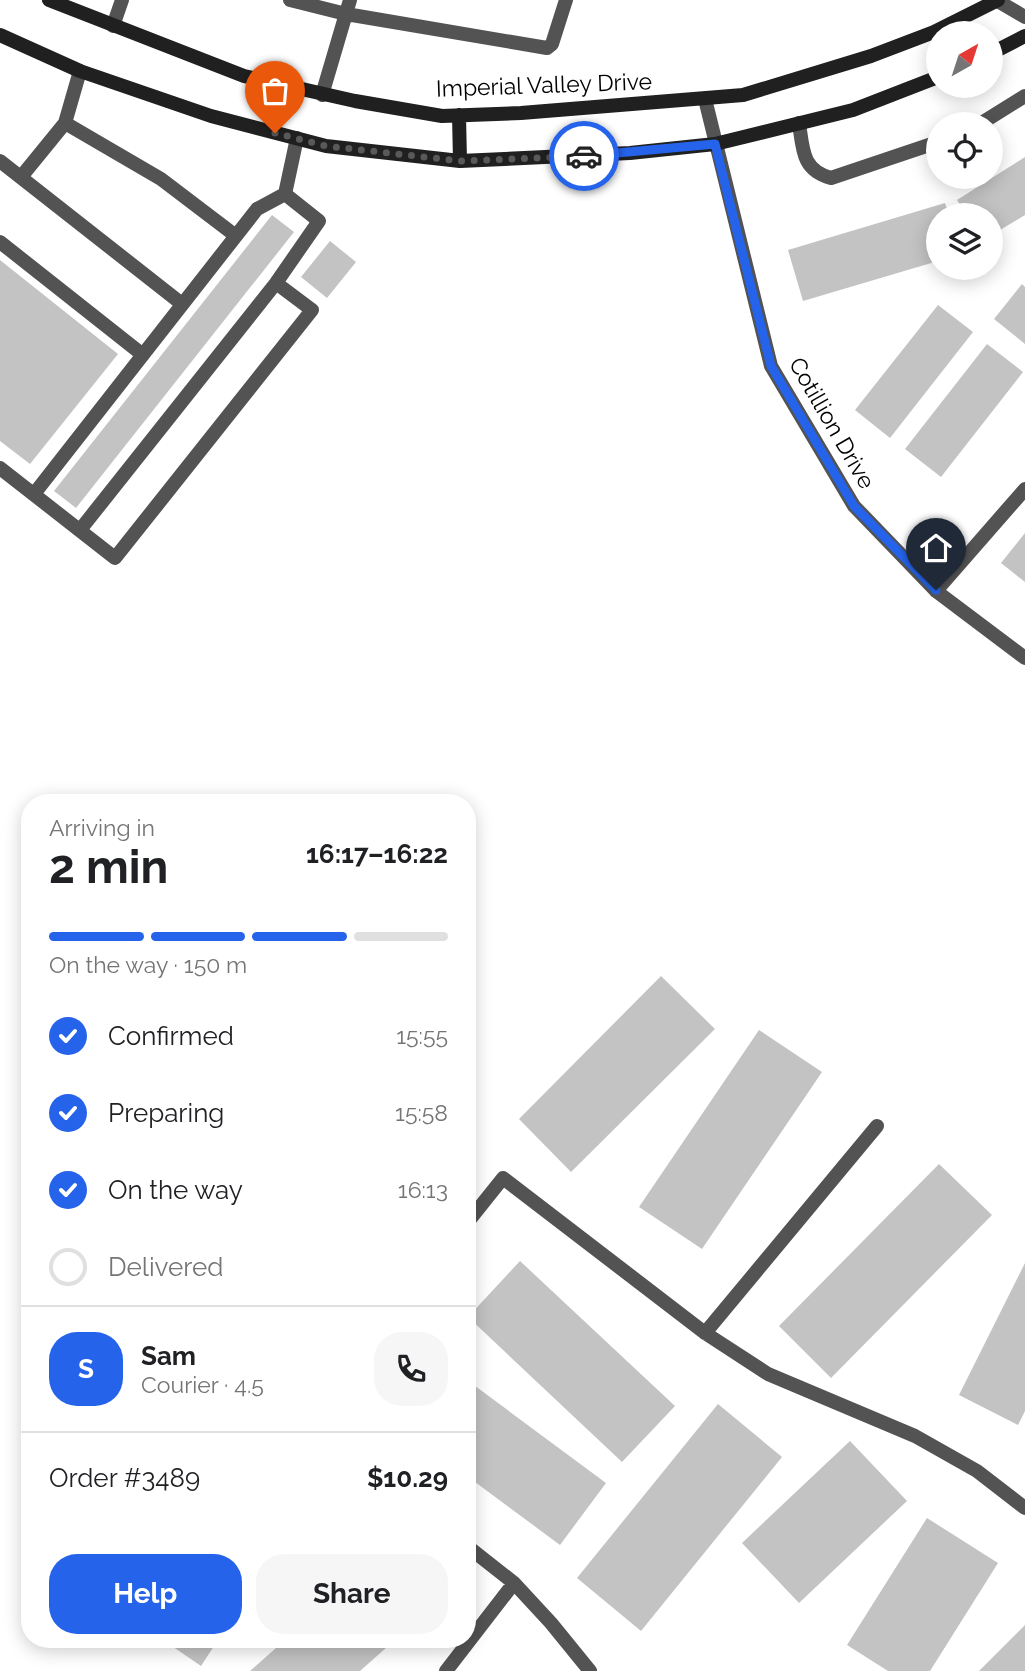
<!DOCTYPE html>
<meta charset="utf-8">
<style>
:root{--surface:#fff;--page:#f6f6f6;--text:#202124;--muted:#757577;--line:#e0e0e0;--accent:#2563eb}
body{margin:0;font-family:Raleway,sans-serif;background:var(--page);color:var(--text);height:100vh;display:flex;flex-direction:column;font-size:26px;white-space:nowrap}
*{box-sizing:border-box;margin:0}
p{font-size:23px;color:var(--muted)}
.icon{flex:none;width:38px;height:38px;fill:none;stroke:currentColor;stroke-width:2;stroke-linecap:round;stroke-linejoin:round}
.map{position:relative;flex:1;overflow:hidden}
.sheet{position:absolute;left:21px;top:794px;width:455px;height:854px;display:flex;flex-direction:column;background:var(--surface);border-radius:28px;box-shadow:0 4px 18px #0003}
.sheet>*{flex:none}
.needle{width:46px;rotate:39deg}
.fabs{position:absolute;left:926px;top:21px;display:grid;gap:14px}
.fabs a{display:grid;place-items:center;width:77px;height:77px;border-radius:50%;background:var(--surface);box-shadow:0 4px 18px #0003;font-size:35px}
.pin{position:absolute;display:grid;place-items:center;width:60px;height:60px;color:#fff;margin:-72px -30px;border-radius:50% 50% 50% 0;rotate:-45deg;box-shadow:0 0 7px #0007}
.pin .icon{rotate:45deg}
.courier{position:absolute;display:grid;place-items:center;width:70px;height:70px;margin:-35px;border:5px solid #2563eb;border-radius:50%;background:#fff;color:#222;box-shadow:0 2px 9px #0007}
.summary em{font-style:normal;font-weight:700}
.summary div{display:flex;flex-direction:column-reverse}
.summary{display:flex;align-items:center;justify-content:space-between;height:119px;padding:0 28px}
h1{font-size:46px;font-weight:700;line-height:52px}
.bar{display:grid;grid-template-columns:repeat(4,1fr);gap:10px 7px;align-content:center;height:84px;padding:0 28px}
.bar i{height:9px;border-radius:5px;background:var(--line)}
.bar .selected{background:var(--accent)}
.bar p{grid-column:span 4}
.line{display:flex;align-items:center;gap:18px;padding:0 28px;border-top:2px solid var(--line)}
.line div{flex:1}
.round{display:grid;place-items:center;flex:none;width:74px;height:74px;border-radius:28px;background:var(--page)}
ol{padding:0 28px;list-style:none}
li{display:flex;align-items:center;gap:21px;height:77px}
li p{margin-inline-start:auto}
li .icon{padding:7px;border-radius:50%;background:var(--accent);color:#fff;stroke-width:4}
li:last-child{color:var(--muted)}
li i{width:38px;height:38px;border:4px solid var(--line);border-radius:50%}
.action{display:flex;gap:14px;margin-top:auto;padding:14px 28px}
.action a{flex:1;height:80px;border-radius:28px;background:var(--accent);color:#fff;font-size:28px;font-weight:700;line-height:80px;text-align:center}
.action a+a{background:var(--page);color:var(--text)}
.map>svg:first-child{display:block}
.building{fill:#c3c3c3}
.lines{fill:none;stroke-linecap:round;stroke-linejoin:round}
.service{stroke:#535353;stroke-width:14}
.minor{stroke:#535353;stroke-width:14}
.tertiary{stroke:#535353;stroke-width:14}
.secondary{stroke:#202020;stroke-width:14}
.done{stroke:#595959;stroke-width:7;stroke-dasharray:0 12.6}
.route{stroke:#2563eb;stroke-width:9}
.labels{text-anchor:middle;stroke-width:6;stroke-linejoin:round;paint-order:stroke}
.street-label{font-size:23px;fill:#000;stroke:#fff}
</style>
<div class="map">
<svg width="1025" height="1671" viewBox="0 0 1025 1671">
<rect width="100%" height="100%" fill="#fff"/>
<path class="building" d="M1025,157v58l-35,21v-21h-23l-10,-15z
M945,203l4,12h-11v46l-135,40 -15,-51z
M272,215l22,17 -218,276 -22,-17z
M330,241l26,21 -29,36 -26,-21z
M0,260l118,94 -88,110 -30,-23z
M1022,284l3,3v57l-31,-25z
M938,305l35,27 -83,106 -35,-28z
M987,344l36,28 -82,105 -36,-28z
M1025,533v49l-24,-19z
M661,976l54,53 -144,143 -52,-53z
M759,1030l63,42 -120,177 -63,-42z
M939,1164l53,51 -161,163 -52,-52z
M520,1261l155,145 -53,56 -154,-145z
M1025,1263v148l-7,14 -59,-30z
M467,1380l139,103 -46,62 -93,-69z
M718,1404l64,53 -141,174 -64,-53z
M850,1441l57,60 -108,102 -57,-60z
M927,1518l71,45 -68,108h-42l-41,-26z
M1025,1625v46h-46z
M163,1640h55l-17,26z
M285,1640h110l-35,31h-110z"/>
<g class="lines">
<path class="service" d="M290,0l56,14 201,34 5,-4 14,-44
M113,26l9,-26
M322,95l28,-95
M65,123l96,56 75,57
M799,123c4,27 3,47 32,55l107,-36
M980,124l45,-28
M0,161l182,143
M21,177l44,-54 15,-52
M285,194l12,-56
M0,242l143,113
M0,468l115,90 197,-248 -36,-27
M34,494l223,-285 28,-15 34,27 -43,62 -196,247
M936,591l89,-102
M467,1223l36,-45 202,155 63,41 147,62 62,35 48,37
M705,1333l172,-207
M467,1546l47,37 37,40 39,48
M446,1671l68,-88"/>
<path class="minor" d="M705,99l66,267 83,140 82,85 89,67"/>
<path class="tertiary" d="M996,0l29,17"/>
<path class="secondary" d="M49,0l195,76 111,25 87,15 79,-3 222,-18 128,-39 63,-24 64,-32
M0,35l80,36 131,45 115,30 134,15 170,-8 85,-9 138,-34 85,-33
M990,54l35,-18
M459,115l1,46"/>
</g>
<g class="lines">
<path class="done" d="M275,133l51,13 134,15 124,-5"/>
<path class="route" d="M584,156l131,-12 56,222 83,140 82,84"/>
</g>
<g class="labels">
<g class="street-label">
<text transform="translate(544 85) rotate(-2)" y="8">Imperial Valley Drive</text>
<text transform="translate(832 423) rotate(60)" y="8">Cotillion Drive</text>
</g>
</g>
</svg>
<div class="fabs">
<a><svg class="needle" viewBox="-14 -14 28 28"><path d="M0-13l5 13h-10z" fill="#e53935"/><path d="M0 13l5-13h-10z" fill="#757577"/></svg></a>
<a><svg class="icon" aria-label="locate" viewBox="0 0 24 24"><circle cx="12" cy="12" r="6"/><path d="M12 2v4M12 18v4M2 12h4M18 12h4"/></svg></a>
<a><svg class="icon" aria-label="layers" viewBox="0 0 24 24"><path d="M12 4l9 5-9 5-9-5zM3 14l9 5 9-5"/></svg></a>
</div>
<div class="pin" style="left:275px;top:133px;background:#ea580c"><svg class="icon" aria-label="bag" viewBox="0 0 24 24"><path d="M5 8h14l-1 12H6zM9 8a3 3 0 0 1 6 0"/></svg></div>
<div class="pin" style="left:936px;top:590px;background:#1f2937"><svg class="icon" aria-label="home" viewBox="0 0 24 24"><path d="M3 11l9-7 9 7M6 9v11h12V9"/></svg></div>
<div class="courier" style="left:584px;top:156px"><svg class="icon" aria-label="car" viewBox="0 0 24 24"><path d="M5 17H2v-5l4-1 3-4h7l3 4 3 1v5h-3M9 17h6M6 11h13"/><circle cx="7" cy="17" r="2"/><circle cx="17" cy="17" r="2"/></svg></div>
<section class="sheet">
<div class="summary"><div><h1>2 min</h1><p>Arriving in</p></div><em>16:17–16:22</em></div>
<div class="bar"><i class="selected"></i><i class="selected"></i><i class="selected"></i><i></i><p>On the way · 150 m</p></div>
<ol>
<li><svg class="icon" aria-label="check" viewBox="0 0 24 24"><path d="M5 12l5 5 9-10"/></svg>Confirmed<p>15:55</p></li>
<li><svg class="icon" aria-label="check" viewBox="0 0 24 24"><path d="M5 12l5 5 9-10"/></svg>Preparing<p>15:58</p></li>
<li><svg class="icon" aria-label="check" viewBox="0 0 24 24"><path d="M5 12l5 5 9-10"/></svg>On the way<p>16:13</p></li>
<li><i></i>Delivered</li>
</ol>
<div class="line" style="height:126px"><b class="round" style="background:var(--accent);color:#fff">S</b><div><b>Sam</b><p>Courier · 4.5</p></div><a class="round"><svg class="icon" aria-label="phone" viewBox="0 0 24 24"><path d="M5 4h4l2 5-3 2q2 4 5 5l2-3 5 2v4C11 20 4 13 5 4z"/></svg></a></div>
<div class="line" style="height:91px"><div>Order #3489</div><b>$10.29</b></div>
<div class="action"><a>Help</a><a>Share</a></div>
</section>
</div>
